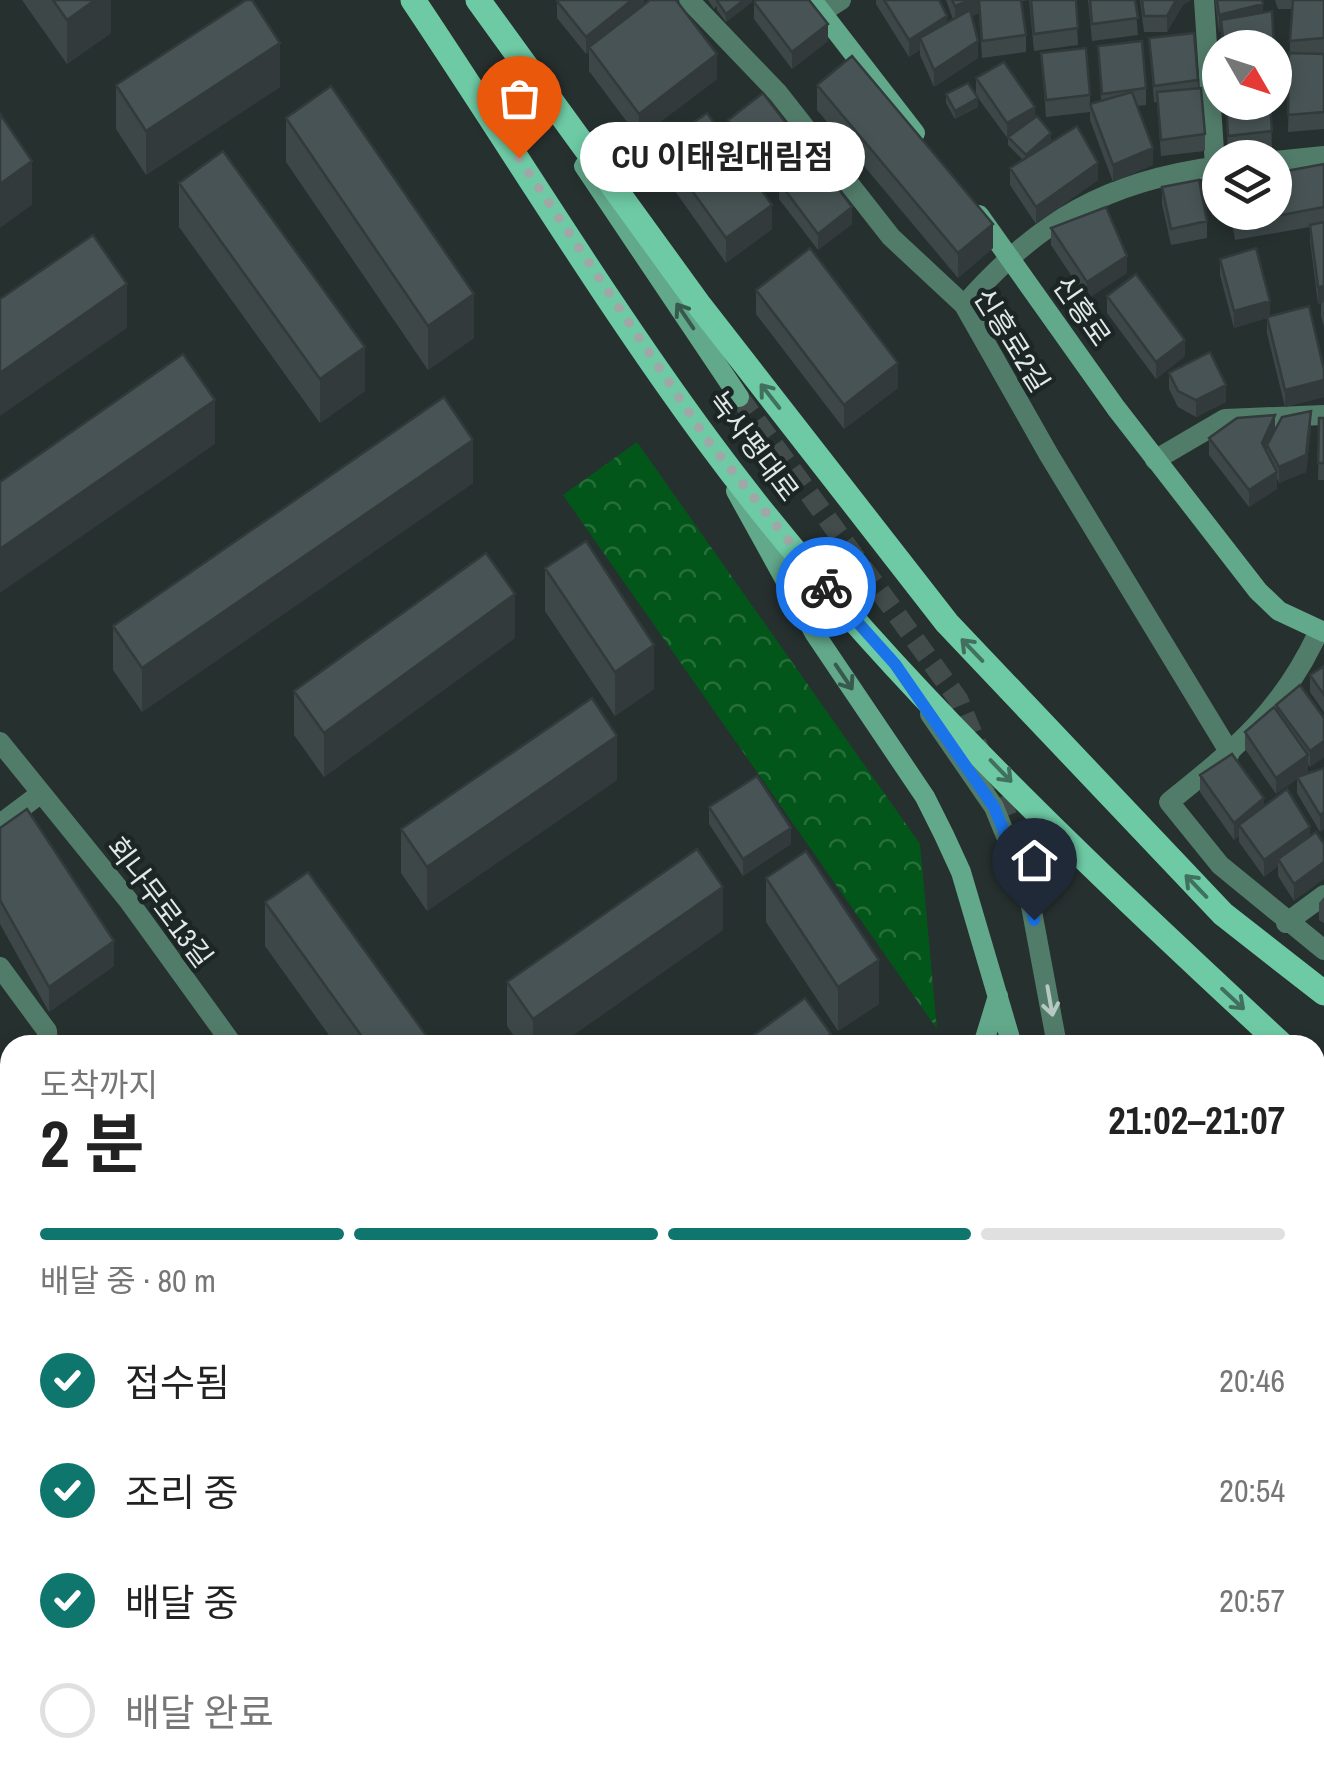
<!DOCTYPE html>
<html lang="ko">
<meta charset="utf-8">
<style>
:root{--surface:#fff;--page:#f2f2f2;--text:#222;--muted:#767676;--line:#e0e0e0;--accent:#0f766e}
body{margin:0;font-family:"Archivo Narrow","Noto Sans KR",sans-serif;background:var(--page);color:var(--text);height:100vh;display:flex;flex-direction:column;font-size:38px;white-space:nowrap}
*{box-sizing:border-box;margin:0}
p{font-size:32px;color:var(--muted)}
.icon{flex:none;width:55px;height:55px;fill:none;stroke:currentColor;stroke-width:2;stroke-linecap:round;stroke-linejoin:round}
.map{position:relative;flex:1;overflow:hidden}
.side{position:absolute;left:0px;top:1035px;width:1325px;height:750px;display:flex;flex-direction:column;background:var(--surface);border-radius:30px 30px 0 0;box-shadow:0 5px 15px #0003}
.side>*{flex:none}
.needle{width:65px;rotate:129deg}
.buttons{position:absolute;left:1202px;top:30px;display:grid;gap:20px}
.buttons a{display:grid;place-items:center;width:90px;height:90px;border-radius:50%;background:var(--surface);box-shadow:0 5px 15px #0003;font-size:50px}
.pin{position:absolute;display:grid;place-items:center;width:85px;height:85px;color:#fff;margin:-102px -42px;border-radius:50% 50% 50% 0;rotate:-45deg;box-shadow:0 0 10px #0007}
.pin .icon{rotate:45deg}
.courier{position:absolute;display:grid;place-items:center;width:100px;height:100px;margin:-50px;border:8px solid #1a73e8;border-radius:50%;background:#fff;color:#222;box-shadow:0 2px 12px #0007}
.bubble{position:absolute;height:70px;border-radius:35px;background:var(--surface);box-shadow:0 5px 15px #0003;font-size:32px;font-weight:700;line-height:70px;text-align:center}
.overview em{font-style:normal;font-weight:700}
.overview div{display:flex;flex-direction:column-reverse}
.overview{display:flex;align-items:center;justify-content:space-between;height:170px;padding:0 40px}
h1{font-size:65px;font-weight:700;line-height:75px}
.bar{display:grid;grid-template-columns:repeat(4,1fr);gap:15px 10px;align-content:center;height:120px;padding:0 40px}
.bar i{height:12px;border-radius:8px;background:var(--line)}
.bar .current{background:var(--accent)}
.bar p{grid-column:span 4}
ol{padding:0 40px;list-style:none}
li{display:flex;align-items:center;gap:30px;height:110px}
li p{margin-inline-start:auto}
li .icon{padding:10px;border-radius:50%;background:var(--accent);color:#fff;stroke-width:4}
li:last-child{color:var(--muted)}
li i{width:55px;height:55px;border:5px solid var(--line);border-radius:50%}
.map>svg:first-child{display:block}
.forest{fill:url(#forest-crowns)}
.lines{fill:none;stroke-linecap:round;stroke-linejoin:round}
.secondary-tunnel{stroke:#424c4b;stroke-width:20;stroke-dasharray:20 10;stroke-linecap:butt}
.street{stroke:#527c6a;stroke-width:20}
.secondary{stroke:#62a88b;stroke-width:20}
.primary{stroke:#6ecaa5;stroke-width:25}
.wall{fill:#3d4748}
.shaded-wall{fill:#323a3b}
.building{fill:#475354;stroke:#323a3b;stroke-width:2.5}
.oneway{stroke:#385a4e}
.oneway2{stroke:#41705f}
.oneway3{stroke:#b7c8c2}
.done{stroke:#a0a8a7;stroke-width:10;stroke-dasharray:0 18}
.route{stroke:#1a73e8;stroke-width:12}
.labels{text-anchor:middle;stroke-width:9;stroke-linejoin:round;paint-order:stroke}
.street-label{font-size:28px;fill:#e2e8e7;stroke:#1c2625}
</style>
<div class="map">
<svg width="1324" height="1785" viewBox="0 0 1324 1785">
<defs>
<pattern id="forest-crowns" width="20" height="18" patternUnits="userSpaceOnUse" patternTransform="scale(2.5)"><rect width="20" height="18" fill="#035619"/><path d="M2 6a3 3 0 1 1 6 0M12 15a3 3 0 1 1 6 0" fill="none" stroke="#276e3a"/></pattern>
</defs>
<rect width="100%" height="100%" fill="#26302f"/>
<path class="forest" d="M637,442l283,402 17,185 -374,-534z
M1315,1611l9,10 -4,48 4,105 -11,5 -5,-4h7z
M0,1773l244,2 25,10h-269z
M1084,1775h50l2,10h-56z
M1221,1775h54l4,10h-56z"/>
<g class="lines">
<path class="secondary-tunnel" d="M739,397l219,302 51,121"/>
<path class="street" d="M689,0l89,93 113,144 73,68 85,150 181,298
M1204,0l11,166
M822,12l19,-12
M1275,161l49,-5
M964,305c75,-85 142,-124 256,-139
M1155,460l70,-41 99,-4
M1318,633c-37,79 -82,115 -149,169l51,63 104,85
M930,714l64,93 34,83 29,155
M0,742l128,158 105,145
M0,824l40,-30
M1286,923l38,-28
M0,967l47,64 1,14
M0,1237l10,-7
M1315,1270l9,3
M0,1381l10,-7
M1315,1516l9,-4
M447,1775l8,10
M645,1775l6,10
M1288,1775l4,10"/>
<path class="secondary" d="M812,0l103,133
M584,166l155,231
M979,215l137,193 142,183 21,20 45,21
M736,491l79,143 110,163 19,38 17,37 51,173
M983,1045l15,-49
M0,1717l10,-4
M374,1775l17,10
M1173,1775l2,10
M1194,1775l2,10"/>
<path class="primary" d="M413,0c98,146 191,300 295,441 162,220 374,418 574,604
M478,0l222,306 247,317 276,291 101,79
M1315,1075l9,7
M1315,1195l9,2"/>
</g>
<path class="wall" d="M22,0h89v33l-44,31z
M644,0v4l73,75 -78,59 -50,-67v-19l-3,2 -29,-36v-17z
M708,0h44v2l-26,20 -9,-12v-4l-3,3z
M876,0h63l8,23 6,-4 -7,-19h130l2,45 -44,6 -5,-51 -8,1 5,34v17l-44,6 -3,-45 -7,3 6,42 -44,29 -14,-32v-5l-11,7 -33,-53z
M1088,0h47l3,35 -46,6z
M1140,0h51l-8,5 -16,27h-23z
M1215,0h47l1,13 11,35h-52l-1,-17 -2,1z
M1275,0h49v129l-36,3 2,-91 2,-32h-14z
M754,2l74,39 -36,28 -38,-50z
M1149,38l49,42 7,54v17l-44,5 -4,-54h-3z
M1098,46l48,42v17l-9,1 16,59 -40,17 -23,-62v-8l-44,5 -5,-64 49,42v9l11,-4z
M976,78l59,39 16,24 47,39 -62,44 -26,-39v-17l13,-8 -15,-15v-6l-32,-44z
M116,85l164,2 -134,88 -30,-46z
M817,85l176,163 -35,30 -141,-168z
M946,94l32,13 -23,12 -9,-16z
M1225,102h45l2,46 -44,4z
M286,118l188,220 -46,32 -142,-208z
M728,120l74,41 -35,26 -39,-50z
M660,146l112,83 -46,34 -66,-93z
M1324,164v163l-3,-11v-13l-3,1 -8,-63v-14l-75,13 -5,-28h45z
M779,182l73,42 -34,26 -39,-51z
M179,183l186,208 -45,32 -141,-196z
M1162,187l45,34v17l-36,7 -9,-41z
M1051,228l76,45 -40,26 -36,-54z
M1220,259l50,57 54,54v27l-39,10 -18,-74v-15l-33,10 -14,-53z
M756,290l142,98 -54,41 -88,-115z
M1107,296l78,60 -29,23 -49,-66z
M1169,373l57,29 -30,15 -18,-10 -9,-18z
M1319,418h5v62h-6z
M1311,428l-5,44 -27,11 -2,-5v11l-28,18 -40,-52v-17z
M473,483l-331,229 -29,-42v-44z
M545,568l109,121 -39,27 -70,-105z
M515,638l-191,139 -30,-42v-44z
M1324,666v46l-14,-20v-17z
M1276,705l48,13v39l-14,10 -2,-3v8l-4,3 20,-7v60l-4,4 -23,-39v-14l-21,15 -31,-45v-17l31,-22z
M1200,775l64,31 46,21 -16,74 -16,-25v-10l-14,11 -25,-35v-6l-5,4 -34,-48z
M617,780l-190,131 -26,-38v-44z
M709,807l82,37 -48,32 -34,-52z
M0,828l114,138 -65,46 -49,-88z
M766,878l113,126 -41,27 -72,-109z
M1324,897v26l-5,-3v-17z
M265,902l168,143h-97l-71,-99z
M723,930l-164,115h-39l-13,-19v-44z"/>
<path class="shaded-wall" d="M95,0h16v33l-44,31v-44z
M632,0h12v7l-55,40v5l-3,2v-17z
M744,0h8v2l-26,20v-8z
M970,0h9v13l-24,10v-17z
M1176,0h15l-8,5 -16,27v-16z
M1263,4v16h-42v11l-2,1v-17z
M947,16v16l-27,6v12l-11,7v-17z
M828,24v17l-36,28v-17z
M978,41v17l-44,29v-17z
M280,43v44l-134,88v-44z
M717,54v25l-78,59v-24z
M978,98v9l-23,12v-8z
M1035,107v17l-28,15v-16z
M1051,133v8l-25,23v-9z
M802,144v17l-35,26v-16z
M1153,148v17l-40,17v-17z
M32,161v44l-32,23v-44z
M1098,163v17l-62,44v-17z
M772,205v24l-46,34v-25z
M852,207v17l-34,26v-16z
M993,224v24l-35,30v-25z
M1127,256v17l-40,26v-17z
M127,284v44l-127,88v-43z
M1324,286v16l-6,2v-17z
M474,294v44l-46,32v-44z
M1270,301v16l-36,11v-17z
M1185,340v16l-29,23v-17z
M365,347v44l-45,32v-44z
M898,363v25l-54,41v-24z
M1324,380v17l-39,10v-17z
M1226,385v17l-30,15v-17z
M215,400v44l-215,149v-44z
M1311,411v17l-5,44 -27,11v-16z
M1275,415v17l-13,27v-16z
M473,440v43l-331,229v-44z
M1277,472v17l-28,18v-17z
M515,594v44l-191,139v-44z
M654,645v44l-39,27v-44z
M617,736v44l-190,131v-44z
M1324,741v16l-14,10v-16z
M1308,755v17l-32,22v-16z
M1264,798v17l-25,10v11l-5,4v-17z
M1324,812v16l-4,4v-17z
M1310,827v16l-32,16v7l-14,11v-17z
M791,828v16l-48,32v-17z
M1324,862v17l-30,22v-17z
M723,887v43l-164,115h-26v-26z
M114,941v25l-65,46v-25z
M879,960v44l-41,27v-44z
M831,1034v11h-16z"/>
<path class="building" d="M53,0h42l-28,20z
M246,0h6l28,43 -134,88 -30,-46z
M558,0h74l-46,37 -29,-36z
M650,0h26l41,54 -78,60 -50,-67z
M718,0h26l-18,14 -9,-13z
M757,0h52l19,24 -36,28 -38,-50z
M884,0h55l8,16 -38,24z
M952,0h18l-15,6z
M979,0h42l5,35 -44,6z
M1031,0h45l2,28 -44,6z
M1090,0h45l3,18 -46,6z
M1142,0h34l-9,16h-23z
M1217,0h45l1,4 -44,11z
M1293,0h31v38l-34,3z
M970,10l8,31 -44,29 -14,-32z
M1272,11l2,37h-50l-3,-28z
M1194,33l4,47 -44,6 -5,-48z
M1142,41l4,47 -44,6 -4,-48z
M1086,48l4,47 -44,5 -5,-47z
M1289,53l35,1v58l-36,3z
M852,56l141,168 -35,29 -141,-168z
M1004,62l31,45 -28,16 -31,-45z
M968,83l10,15 -23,13 -9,-17z
M331,86l143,208 -46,32 -142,-208z
M1201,88l4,46 -44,6 -4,-48z
M1132,92l21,56 -40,17 -23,-61z
M763,93l39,51 -35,27 -39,-51z
M1226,102h44l2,29 -44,5z
M707,113l65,92 -46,33 -66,-92z
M0,114l32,47 -32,23z
M1037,116l14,17 -25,22 -18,-18z
M1077,126l21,37 -62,44 -26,-39z
M223,151l142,196 -45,32 -141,-196z
M814,156l38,51 -34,27 -39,-52z
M1324,164v43l-89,17 -2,-12h42v-39z
M1199,180l8,41 -36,8 -9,-42z
M1106,207l21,49 -40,26 -36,-54z
M1324,222v64l-6,1 -8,-62z
M93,235l34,49 -127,89v-74z
M810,248l88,115 -54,42 -88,-115z
M1256,248l14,53 -36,10 -14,-52z
M1136,274l49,66 -29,22 -49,-66z
M1309,306l15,64v10l-39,10 -18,-73z
M1210,352l16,33 -30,15 -18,-9 -9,-18z
M183,354l32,46 -215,149v-67z
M444,397l29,43 -331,228 -29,-42z
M1311,411l-5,44 -27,12 -12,-22 15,-28z
M1275,415l-13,28 15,29 -28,18 -40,-52 28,-20z
M1319,418h5v45h-6z
M586,541l68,104 -39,27 -70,-104z
M486,553l29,41 -191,139 -30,-42z
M1324,666v29l-14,-20z
M1300,685l24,33v23l-14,10 -34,-46z
M592,698l25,38 -190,131 -26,-38z
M1274,707l34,48 -32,23 -31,-46z
M1232,754l32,44 -30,25 -34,-48z
M1324,768v44l-4,3 -23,-38z
M757,776l34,52 -48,31 -34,-52z
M1287,789l23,38 -46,33 -25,-35z
M27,809l87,132 -65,46 -49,-87v-72z
M1316,832l8,12v18l-30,22 -16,-25z
M697,849l26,38 -190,132 -26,-37z
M806,851l73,109 -41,27 -72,-109z
M308,872l125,173h-65l-103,-143z
M805,998l26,36 -16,11h-75z"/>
<defs><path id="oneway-shaft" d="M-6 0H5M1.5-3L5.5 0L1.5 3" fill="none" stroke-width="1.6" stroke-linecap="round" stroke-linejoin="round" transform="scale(2.5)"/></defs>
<g class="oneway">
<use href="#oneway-shaft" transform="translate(685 316) rotate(-124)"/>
<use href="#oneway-shaft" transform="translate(844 677) rotate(56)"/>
</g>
<g class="oneway2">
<use href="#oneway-shaft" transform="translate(770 396) rotate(-128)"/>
<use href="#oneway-shaft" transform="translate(972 650) rotate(-134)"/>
<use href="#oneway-shaft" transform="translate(1001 771) rotate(46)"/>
<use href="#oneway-shaft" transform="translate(1196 886) rotate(-134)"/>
<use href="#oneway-shaft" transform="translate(1233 999) rotate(43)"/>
</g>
<use class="oneway3" href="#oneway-shaft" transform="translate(1050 1001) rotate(80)"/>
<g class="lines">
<path class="done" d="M519,158l189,283 118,146"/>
<path class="route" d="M826,587l69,77 99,143 34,83 6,30"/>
</g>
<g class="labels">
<g class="street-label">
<text transform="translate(1082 311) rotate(55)" y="10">신흥로</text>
<text transform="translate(1012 340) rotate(58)" y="10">신흥로2길</text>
<text transform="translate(754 446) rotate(53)" y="10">녹사평대로</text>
<text transform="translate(160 902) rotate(53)" y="10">회나무로13길</text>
</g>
</g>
</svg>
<div class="buttons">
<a><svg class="needle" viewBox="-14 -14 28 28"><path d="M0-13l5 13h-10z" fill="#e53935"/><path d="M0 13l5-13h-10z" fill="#767676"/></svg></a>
<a><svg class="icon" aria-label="layers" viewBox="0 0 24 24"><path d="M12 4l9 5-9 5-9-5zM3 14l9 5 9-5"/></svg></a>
</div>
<div class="pin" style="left:519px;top:158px;background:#ea580c"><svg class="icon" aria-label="bag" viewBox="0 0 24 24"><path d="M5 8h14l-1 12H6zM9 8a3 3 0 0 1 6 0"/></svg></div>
<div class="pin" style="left:1034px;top:920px;background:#1f2937"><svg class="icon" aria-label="home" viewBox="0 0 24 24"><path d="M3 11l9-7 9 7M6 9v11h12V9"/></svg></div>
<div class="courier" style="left:826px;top:587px"><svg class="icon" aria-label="bike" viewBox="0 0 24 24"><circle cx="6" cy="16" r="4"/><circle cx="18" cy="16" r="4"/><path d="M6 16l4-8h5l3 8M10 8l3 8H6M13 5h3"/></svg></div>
<div class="bubble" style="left:580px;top:122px;width:285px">CU 이태원대림점</div>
<section class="side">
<div class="overview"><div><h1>2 분</h1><p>도착까지</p></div><em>21:02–21:07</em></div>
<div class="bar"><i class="current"></i><i class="current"></i><i class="current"></i><i></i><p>배달 중 · 80 m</p></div>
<ol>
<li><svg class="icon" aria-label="check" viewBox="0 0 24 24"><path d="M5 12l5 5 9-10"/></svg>접수됨<p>20:46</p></li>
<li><svg class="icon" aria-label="check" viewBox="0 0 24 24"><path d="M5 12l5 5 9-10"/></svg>조리 중<p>20:54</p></li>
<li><svg class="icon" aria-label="check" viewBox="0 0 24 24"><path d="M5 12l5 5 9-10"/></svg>배달 중<p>20:57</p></li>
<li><i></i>배달 완료</li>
</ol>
</section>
</div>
